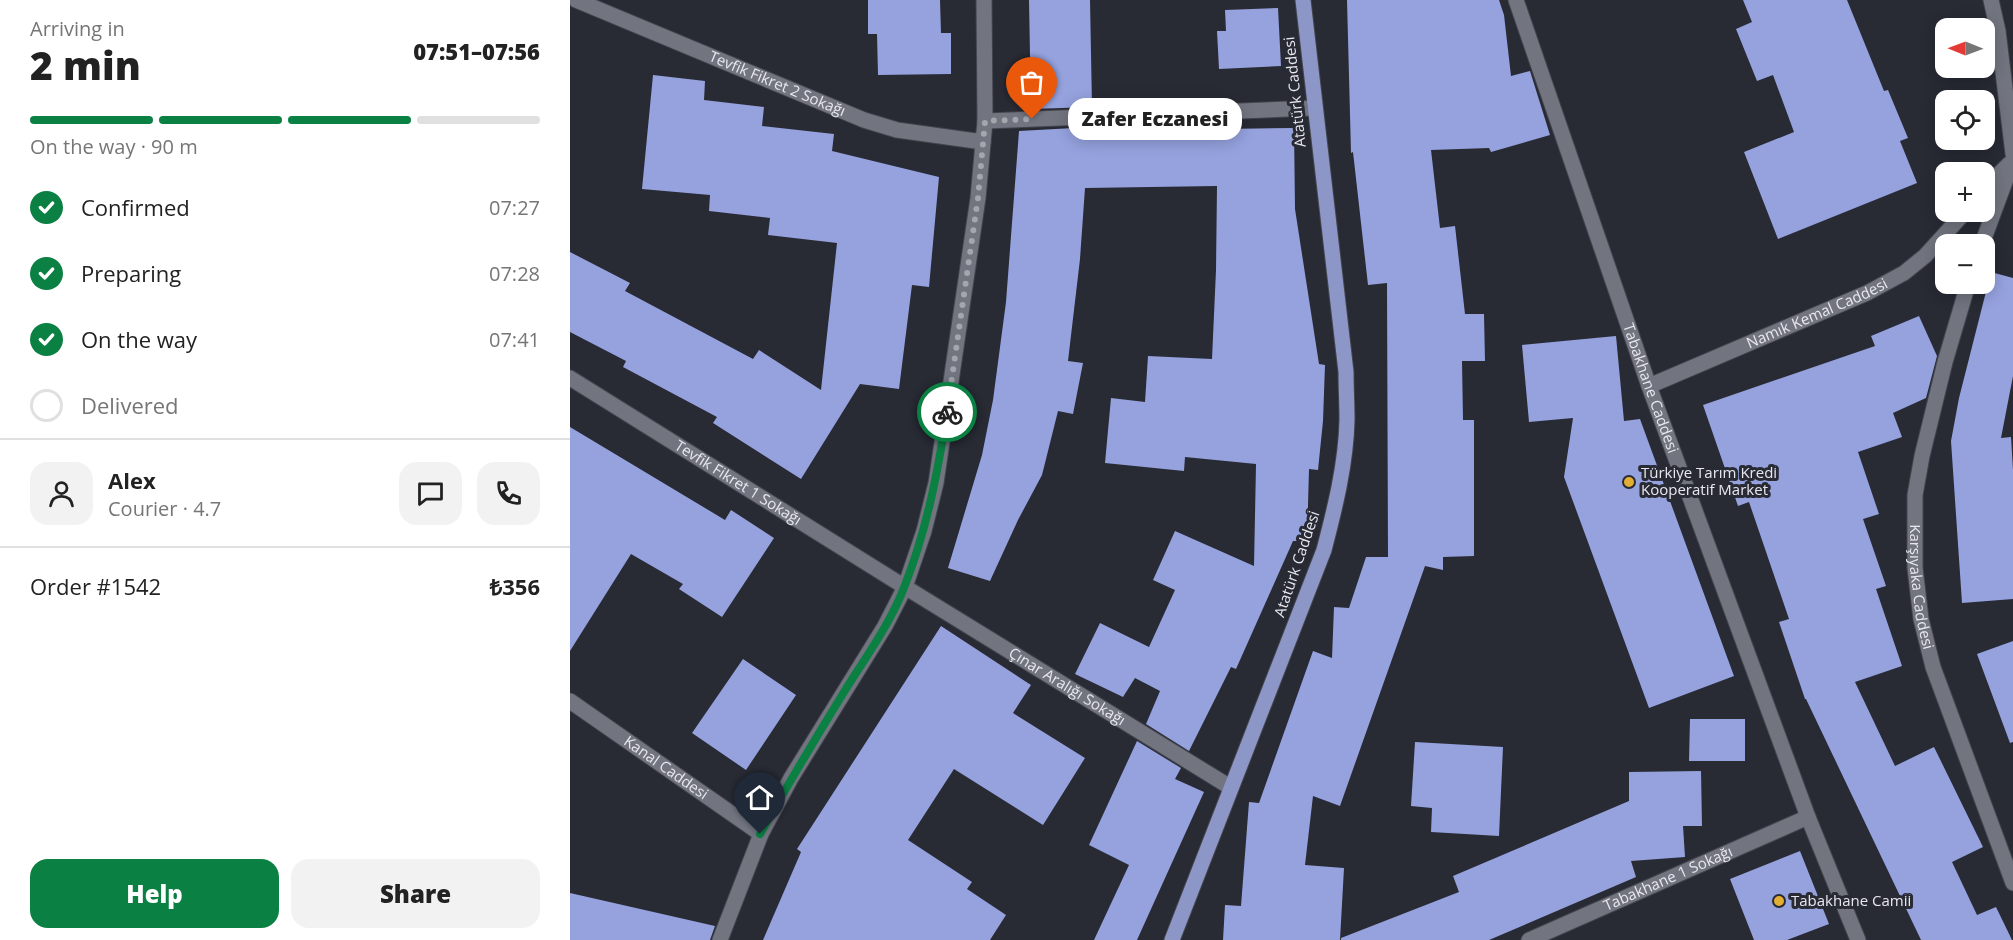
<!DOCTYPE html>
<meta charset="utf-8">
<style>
:root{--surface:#fff;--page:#f2f2f2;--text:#222;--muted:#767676;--line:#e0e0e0;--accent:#0b8043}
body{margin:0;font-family:"Open Sans",sans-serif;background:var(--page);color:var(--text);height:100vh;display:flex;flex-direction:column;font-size:22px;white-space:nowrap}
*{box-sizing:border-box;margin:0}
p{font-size:20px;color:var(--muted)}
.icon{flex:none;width:33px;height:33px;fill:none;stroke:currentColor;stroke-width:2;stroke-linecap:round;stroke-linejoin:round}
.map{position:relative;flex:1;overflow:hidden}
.details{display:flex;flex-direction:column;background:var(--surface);width:570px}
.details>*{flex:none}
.needle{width:39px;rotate:271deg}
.buttons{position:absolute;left:1365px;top:18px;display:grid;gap:12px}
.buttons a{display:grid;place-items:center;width:60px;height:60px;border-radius:12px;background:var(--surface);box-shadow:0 3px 15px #0003;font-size:30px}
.pin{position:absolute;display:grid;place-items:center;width:51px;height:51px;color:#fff;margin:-62px -26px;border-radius:50% 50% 50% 0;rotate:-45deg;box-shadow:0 0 6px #0007}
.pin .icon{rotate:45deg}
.courier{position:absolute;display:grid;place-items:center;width:60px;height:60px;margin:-30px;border:4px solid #0b8043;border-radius:50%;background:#fff;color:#222;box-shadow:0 2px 8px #0007}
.bubble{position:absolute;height:42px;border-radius:18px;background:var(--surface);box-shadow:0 3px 15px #0003;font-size:20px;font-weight:800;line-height:42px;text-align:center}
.summary em{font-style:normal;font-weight:800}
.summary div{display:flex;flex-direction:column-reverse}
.summary{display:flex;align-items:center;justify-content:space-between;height:102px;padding:0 30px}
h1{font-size:39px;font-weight:800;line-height:45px}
.bar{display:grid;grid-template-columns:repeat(4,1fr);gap:9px 6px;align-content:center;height:72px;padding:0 30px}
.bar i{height:8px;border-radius:4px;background:var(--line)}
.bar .selected{background:var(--accent)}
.bar p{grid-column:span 4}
.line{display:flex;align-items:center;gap:15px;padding:0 30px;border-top:2px solid var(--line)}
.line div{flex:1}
.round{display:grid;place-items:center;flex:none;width:63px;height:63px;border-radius:18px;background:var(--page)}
ol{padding:0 30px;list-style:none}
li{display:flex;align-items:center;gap:18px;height:66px}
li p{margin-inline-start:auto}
li .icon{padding:6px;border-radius:50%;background:var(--accent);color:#fff;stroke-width:4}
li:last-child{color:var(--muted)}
li i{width:33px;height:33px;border:3px solid var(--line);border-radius:50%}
.action{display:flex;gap:12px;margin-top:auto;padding:12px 30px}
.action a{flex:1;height:69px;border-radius:18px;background:var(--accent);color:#fff;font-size:24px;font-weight:800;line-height:69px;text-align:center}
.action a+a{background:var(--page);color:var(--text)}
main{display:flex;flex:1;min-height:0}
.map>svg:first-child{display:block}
.building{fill:#95a2de}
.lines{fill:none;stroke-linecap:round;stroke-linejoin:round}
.minor-casing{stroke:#44464e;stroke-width:17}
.major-casing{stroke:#44464e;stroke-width:17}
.minor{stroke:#727580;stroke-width:15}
.major{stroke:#8c97c7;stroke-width:15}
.done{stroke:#a4a6ae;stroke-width:6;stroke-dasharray:0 10.8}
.route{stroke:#0b8043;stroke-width:8}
.poi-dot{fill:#e2af34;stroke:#282a34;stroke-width:2}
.labels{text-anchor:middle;stroke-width:6;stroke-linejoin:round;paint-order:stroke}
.street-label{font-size:15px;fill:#e7e8ef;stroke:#282a34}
.poi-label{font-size:15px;fill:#e7e8ef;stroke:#282a34;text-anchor:start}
</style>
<main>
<section class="details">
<div class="summary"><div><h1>2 min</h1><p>Arriving in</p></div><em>07:51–07:56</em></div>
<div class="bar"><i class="selected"></i><i class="selected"></i><i class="selected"></i><i></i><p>On the way · 90 m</p></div>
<ol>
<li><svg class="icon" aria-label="check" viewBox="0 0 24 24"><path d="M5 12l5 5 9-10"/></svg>Confirmed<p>07:27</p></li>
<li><svg class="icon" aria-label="check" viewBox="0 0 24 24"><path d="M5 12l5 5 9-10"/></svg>Preparing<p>07:28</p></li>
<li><svg class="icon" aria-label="check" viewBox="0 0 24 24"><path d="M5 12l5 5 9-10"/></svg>On the way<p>07:41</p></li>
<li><i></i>Delivered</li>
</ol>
<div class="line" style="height:108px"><a class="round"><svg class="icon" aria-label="person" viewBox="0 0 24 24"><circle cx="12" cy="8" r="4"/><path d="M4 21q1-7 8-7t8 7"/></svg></a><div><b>Alex</b><p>Courier · 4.7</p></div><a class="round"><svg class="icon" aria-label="chat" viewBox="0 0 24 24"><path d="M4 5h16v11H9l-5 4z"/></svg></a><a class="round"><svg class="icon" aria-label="phone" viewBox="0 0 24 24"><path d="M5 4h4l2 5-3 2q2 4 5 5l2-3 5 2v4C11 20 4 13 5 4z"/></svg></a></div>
<div class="line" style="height:78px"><div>Order #1542</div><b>₺356</b></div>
<div class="action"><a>Help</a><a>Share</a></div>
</section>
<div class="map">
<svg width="1443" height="940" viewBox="0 0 1443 940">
<rect width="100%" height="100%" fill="#282a34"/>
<path class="building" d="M298,0h72l1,33h10v41l-73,1 -1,-41h-9z
M459,0h61l2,107 -61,2z
M777,0h152l5,15 7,61 19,-5 20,64 -59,17 -2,-4 -58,2 9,78 15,-2 10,88h19l1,47h-23l1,59h11v136l-31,1v13l-18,-4 -85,240 -27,-10 -8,69 39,3 -4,72h-117l2,-35 16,1 8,-104 10,1 54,-152 19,7 2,-51 15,1 17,-51h22l-1,-274 -19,2 -15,-133 -2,1z
M1173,0h104l37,91 4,-1 20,48 -8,3 17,42 -139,56 -34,-87 50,-20 -21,-57 -16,6 -21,-52 16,-7z
M708,8l3,58 -62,3 -2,-38h9l-1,-21z
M83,75l52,6 -1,19 60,7 -2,19 72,8 -2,17 107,26 -10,110 -17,-2 -13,104 -39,-5 -59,95 -88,-56 4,-6 -94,-50 3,-6 -56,-29v-80l60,31 -5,8 128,68 6,-9 62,40 16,-147 -69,-8 2,-17 -61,-7 1,-16 -68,-6z
M522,127v4l202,-3 1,81 24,155 6,1 -2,56 -5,49 -9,-1 -2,72h-14l-57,128 -5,-2 -42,84 -43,-27 14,-33 -25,-13 -12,19 -48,-23 25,-51 49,24 26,-57 -22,-10 22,-49 79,35 2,-102 -71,-7 -1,14 -79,-8 6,-65 34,4 3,-46 64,3 4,-89 1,-84 -132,2 -5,71 -12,102 15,2 -10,51 -15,-3 -16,64 -24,45 -28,61 -42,-13 34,-113 11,-55 13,-98 13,-171z
M1421,272l22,6v98l-12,62 10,-1 2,33v129l-51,4 -11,-162 8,-43z
M1349,316l18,40 -11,42 -33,15 9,24 -44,15 21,62 -16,5 23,67 -10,3 26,77 -47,16 40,84 39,-19 49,100 -31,15 25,53 19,-8 16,33h-91l-115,-241h-1l-26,-77 10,-3 -40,-117 -11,4 -35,-101 172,-59 -4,-10z
M1046,336l8,85 16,-2 94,257 -85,32 -85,-231 9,-59 -44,4 -7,-77z
M0,427l155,93 6,-10 43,28 -52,79 -43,-28 4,-5 -52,-30 -61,97z
M371,626l90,59 -18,28 72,45 -42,67 -89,-56 -46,71 64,42 -5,7 39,26 -16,25h-227l38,-88 -4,-3z
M1443,641v101l-3,1 -33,-89z
M173,659l53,36 -50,75 -54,-37z
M1120,719h55v42h-56z
M567,741l44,27 -6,11 29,13 -67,148h-43l35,-75 -40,-20z
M845,742l88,5 -4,89 -68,-4 1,-24 -21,-2z
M1131,771l1,55h-19l2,31 -54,4 5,16 -147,63h-148v-2l118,-46 -6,-16 176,-75v-29z
M1230,851l29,73 -42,16h-33l-24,-61z
M0,893l145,33 -5,14h-140z"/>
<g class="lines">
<g class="minor-casing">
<g id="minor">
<path id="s1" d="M6,0l288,120 33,10 86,12"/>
<path id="s2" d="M946,0l133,386 159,431 50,123"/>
<path d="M1421,0l7,31 15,123"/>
<path d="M415,121l329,-13"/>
<path d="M1414,189l25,-25"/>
<path d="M1412,244l31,-84"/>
<path id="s3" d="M1398,284l-23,78 -23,94 -7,39v73l6,51 12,48 80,216"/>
<path id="s4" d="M0,378l335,209 325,200"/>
<path id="s5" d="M1079,386l218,-93 37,-20 21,-17 40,-44"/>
<path id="s6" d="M0,701l191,133"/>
<path d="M150,940l41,-106 30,-56 94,-152 20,-39 19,-56 12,-48 42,-285 7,-77 -1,-121"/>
<path id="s7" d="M959,940l279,-123"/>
</g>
</g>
<g class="major-casing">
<path id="major" d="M602,940l152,-390c11,-42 22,-86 23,-130 0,-16 -1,-32 -1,-48l-43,-372"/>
</g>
<use href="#minor" class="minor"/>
<use href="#major" class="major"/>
</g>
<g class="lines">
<path class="done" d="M377,412l31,-214 7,-77 47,-2"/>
<path class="route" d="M190,834c27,-48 55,-95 84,-142 21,-34 47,-69 61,-107 22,-56 33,-114 42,-173"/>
</g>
<g class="poi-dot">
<circle cx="1059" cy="482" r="6"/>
<circle cx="1209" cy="901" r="6"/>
</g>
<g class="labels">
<g class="street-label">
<text dy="5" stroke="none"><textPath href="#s1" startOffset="218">Tevfik Fikret 2 Sokağı</textPath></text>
<text transform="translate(725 92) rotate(-96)" y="5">Atatürk Caddesi</text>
<text dy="5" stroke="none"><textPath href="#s5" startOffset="183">Namık Kemal Caddesi</textPath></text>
<text dy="5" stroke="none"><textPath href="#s2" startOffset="411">Tabakhane Caddesi</textPath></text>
<text dy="5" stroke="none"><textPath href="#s4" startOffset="198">Tevfik Fikret 1 Sokağı</textPath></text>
<text transform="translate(727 564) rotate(-71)" y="5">Atatürk Caddesi</text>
<text dy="5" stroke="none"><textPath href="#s3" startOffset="310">Karşıyaka Caddesi</textPath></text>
<text dy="5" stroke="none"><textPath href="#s4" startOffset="585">Çınar Aralığı Sokağı</textPath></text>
<text dy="5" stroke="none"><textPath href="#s6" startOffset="117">Kanal Caddesi</textPath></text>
<text dy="5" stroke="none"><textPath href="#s7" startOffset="152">Tabakhane 1 Sokağı</textPath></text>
</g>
<g class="poi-label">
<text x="1071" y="478">Türkiye Tarım Kredi<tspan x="1071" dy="17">Kooperatif Market</tspan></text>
<text x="1221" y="906">Tabakhane Camii</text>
</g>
</g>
</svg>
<div class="buttons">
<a><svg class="needle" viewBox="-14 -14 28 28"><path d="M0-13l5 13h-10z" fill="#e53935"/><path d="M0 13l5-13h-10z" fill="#767676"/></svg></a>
<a><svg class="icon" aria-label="locate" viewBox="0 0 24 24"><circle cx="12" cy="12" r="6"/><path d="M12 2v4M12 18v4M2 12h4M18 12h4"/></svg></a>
<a>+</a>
<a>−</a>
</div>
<div class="pin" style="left:462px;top:119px;background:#ea580c"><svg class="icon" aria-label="bag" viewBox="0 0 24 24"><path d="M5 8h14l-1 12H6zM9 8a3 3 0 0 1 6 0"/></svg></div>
<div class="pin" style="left:190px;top:834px;background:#1f2937"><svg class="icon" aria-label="home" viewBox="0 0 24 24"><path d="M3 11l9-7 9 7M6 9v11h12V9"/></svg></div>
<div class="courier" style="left:377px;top:412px"><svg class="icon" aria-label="bike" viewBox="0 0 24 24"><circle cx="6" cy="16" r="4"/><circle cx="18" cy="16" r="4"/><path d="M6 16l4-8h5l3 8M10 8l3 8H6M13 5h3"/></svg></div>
<div class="bubble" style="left:498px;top:98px;width:174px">Zafer Eczanesi</div>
</div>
</main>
